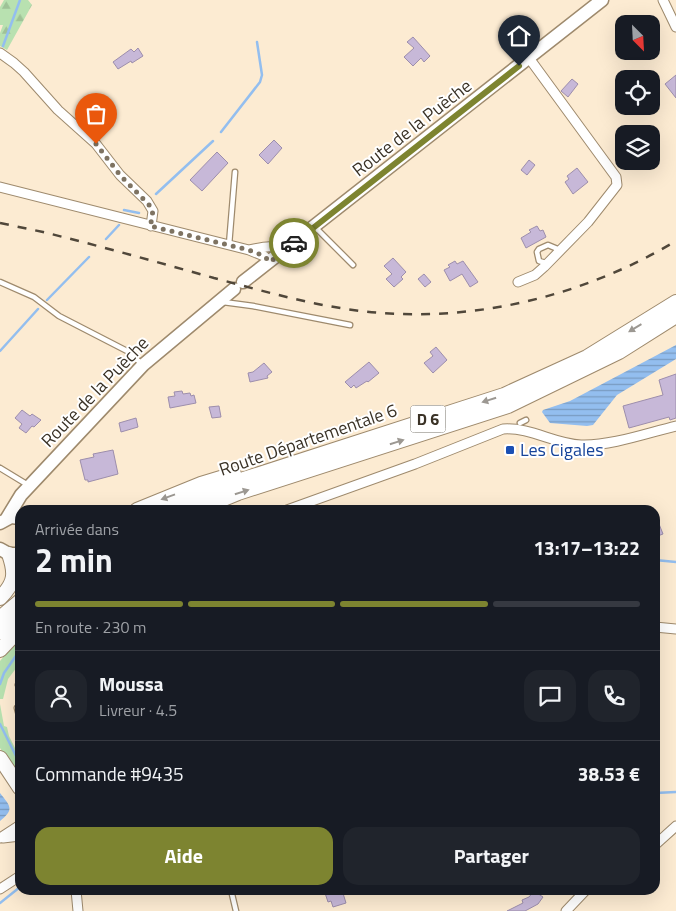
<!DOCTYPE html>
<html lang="fr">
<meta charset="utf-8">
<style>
:root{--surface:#171b24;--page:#20242c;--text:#f1f3f6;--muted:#9ea1a6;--line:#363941;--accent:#7d8430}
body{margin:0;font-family:"Titillium Web",sans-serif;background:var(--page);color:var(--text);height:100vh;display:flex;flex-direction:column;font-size:19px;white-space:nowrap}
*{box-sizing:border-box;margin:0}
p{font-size:16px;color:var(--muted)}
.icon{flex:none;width:28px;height:28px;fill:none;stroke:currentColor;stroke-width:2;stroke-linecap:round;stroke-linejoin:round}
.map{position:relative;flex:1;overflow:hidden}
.side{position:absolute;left:15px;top:505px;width:645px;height:390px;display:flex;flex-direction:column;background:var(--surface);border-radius:15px;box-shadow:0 5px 20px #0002}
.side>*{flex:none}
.needle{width:32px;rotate:156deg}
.controls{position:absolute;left:615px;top:15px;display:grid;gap:10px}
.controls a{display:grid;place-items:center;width:45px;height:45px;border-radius:10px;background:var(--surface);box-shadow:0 5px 20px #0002;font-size:25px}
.pin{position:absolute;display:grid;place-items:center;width:42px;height:42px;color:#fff;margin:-51px -21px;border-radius:50% 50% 50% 0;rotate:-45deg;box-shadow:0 0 5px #0007}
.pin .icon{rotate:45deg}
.courier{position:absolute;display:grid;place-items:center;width:50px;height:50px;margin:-25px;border:4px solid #7d8430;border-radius:50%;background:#fff;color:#222;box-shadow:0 1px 6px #0007}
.overview em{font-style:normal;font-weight:700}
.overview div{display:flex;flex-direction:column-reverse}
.overview{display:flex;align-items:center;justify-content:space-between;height:85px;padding:0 20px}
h1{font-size:32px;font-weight:700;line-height:38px}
.bar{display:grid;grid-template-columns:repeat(4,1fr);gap:8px 5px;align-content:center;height:60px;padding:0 20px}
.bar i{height:6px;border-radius:4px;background:var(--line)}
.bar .selected{background:var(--accent)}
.bar p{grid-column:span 4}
.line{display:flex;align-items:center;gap:12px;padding:0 20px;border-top:1px solid var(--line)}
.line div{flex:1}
.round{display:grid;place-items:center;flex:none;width:52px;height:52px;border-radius:15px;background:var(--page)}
.action{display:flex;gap:10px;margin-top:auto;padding:10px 20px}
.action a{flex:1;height:58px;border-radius:15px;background:var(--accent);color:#fff;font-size:20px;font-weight:700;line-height:58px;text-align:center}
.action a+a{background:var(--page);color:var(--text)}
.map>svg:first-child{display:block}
.grass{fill:#b8e1b0}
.forest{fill:url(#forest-firs)}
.water{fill:url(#water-rules)}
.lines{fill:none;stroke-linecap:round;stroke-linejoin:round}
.stream{stroke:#93beef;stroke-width:2.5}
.building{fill:#c7b8d8;stroke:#9d8eac}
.service-casing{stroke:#9e8a6d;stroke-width:7}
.minor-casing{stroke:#9e8a6d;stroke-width:11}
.secondary-casing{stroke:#9e8a6d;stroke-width:15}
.trunk-casing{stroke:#9e8a6d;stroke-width:16}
.path{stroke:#baac97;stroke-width:1;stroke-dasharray:4 2.5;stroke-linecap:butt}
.service{stroke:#fff;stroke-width:4.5}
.minor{stroke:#fff;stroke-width:9}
.secondary{stroke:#fff;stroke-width:12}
.trunk{stroke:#fff;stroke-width:14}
.rail{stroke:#50473a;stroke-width:2.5;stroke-dasharray:9 9;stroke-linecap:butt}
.oneway{fill:#9c9892}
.done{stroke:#7e7362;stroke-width:5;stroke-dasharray:0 9}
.route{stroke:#7d8430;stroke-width:6}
.transit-dot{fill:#1a4fb4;stroke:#fff;stroke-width:2}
.labels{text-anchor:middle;stroke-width:4;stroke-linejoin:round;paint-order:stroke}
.shield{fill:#fff;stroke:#757067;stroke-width:1}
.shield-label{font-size:16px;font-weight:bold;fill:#3a3226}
.street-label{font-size:18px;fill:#3a3226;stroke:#fff}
.transit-label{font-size:18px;fill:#164399;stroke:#fff;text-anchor:start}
</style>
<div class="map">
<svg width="676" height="911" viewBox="0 0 676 911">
<defs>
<pattern id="forest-firs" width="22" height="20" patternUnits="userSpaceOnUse" patternTransform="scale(1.25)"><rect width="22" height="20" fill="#b8e1b0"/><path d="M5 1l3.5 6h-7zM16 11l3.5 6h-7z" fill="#9fc297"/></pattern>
<pattern id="water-rules" width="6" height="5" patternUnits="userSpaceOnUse" patternTransform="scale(1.25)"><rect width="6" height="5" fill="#93beef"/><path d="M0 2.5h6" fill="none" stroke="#799bc1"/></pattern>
</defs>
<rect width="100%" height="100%" fill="#fcebd2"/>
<path class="grass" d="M20,637v26l-12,16 -5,20h-3v-38z
M0,704l4,22 3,1 2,9 11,22v21l-20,-31z"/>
<path class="forest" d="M4,0h24l4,5 -25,45 -7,-4v-13l3,-8h-3v-18z"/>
<path class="water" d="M676,345v14l-59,36 -24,30 -6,1 -37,-3 -8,-11 1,-2 27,-9z
M0,793c10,13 15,16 0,28z"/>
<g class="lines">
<path class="stream" d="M3,46l17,-46
M221,132l39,-50 2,-7 -5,-33
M156,194l57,-53
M124,210l15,3
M106,239l13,-14
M47,300l42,-43
M0,351l38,-42
M655,560l21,2
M0,684l4,-11 16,-23
M0,724l20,40
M655,793l21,-1
M0,903l20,-16"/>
</g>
<path class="building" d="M413,37l17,19 -6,6 -3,-4 -8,8 -9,-9 10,-9 -7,-6z
M138,48l5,8 -11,7 -1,-2 -13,8 -5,-7 18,-13 3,3z
M676,75v23l-11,-14z
M572,79l6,5 -10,13 -7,-6z
M274,140l8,8 -14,16 -9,-9z
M217,152l11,11 -26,28 -12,-11z
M529,160l6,5 -8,10 -6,-5z
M577,168l11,14 -15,12 -8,-12 4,-3 -2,-3z
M537,226l3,5 3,-1 3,7 -20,11 -5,-10 10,-6 -2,-2z
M393,258l13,14 -5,5 2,2 -9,8 -8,-8 6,-5 -8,-8z
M455,261l2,3 6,-3 15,21 -8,5 -8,-13 -12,7 -6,-11 6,-3 -2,-2z
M424,274l7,8 -6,5 -7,-8z
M436,347l11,13 -14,13 -9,-10 9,-7 -3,-4z
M369,362l10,11 -11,9 -1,-1 -11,7 -2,-3 -3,3 -6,-6z
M264,363l8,9 -5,4 1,2 -18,4 -2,-9 5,-1z
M676,374v44l-6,2 -1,-3 -40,11 -6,-22 40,-11 -4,-15z
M182,391l1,3 7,-1 1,3 3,-1 2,8 -26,5 -2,-11 7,-1 -1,-4z
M219,406l2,11 -9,1 -3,-11z
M22,410l8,6 2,-2 9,6 -7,7 -2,-1 -6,7 -7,-5 3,-4 -7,-6z
M136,418l2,9 -17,5 -2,-9z
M113,450l5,24 -30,8v-2h-3l-5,-20 14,-3 -1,-3z
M655,514l8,20 -8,3z
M334,890h8l4,13 -13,4 -2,-6 -3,1 -3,-9z
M534,891l9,6 -5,7 -13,7h-18l16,-8 -1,-3 7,-3z"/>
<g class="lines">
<g class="service-casing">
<path id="service" d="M315,227l38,38
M229,245l6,-73
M546,263l-7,-2 -2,-9 2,-3 9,-4 12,5
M0,282l34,15 25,19 68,35 15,13
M223,302l30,4 97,19
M520,423l6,-3
M0,468l28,17
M18,685l2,-1
M17,708l3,11
M231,890l5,21"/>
</g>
<g class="minor-casing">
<path id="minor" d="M663,0l13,27
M0,53l14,10 10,9 34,38 38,34 24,31 27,26 6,10 -2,15
M0,187l249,63
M270,262l-6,-6 -15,-6c12,-2 24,-7 34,2
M518,282l17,-7 9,-8 44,-45 29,-37 -1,-8 -87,-119
M287,510l128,-46 88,-35c28,-2 51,15 78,16 30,1 66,-12 95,-19
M655,627l21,2
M0,838l20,-13
M3,838l17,-2
M655,845l21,-19
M0,889l20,-13
M76,890l2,21
M566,911l20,-21"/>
</g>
<g class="secondary-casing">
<path id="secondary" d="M243,282l359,-282
M7,518l14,-23 122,-130 91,-76
M0,523l11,-6 9,1
M0,549l9,5h11"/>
</g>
<g class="trunk-casing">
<path id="trunk" d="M137,510l64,-26 33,-10
M168,510l76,-31 260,-84 83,-38 89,-55
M197,510l41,-17 270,-87 111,-54 57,-36
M0,598c15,-15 16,-24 9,-44
M0,618l20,-17
M0,632l20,-16
M0,650l20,-21
M0,758l20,30"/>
</g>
<path class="path" d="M271,510l9,-3"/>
<use href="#service" class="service"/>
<use href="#minor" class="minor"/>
<use href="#secondary" class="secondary"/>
<use href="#trunk" class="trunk"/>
<path class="rail" d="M0,223l43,9c57,14 114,30 171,46 49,13 97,27 147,33 110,13 221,-14 315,-70"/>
</g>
<defs><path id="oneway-solid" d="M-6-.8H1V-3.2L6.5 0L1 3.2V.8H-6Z" transform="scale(1.25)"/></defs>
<g class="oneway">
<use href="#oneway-solid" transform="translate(635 328) rotate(149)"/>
<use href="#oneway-solid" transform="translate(489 400) rotate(162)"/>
<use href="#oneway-solid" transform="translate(397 442) rotate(-18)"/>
<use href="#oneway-solid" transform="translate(242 492) rotate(-18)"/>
<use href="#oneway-solid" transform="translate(168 497) rotate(160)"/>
</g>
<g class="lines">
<path class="done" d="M96,144l24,31 31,32 2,8 -3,11 99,24 15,6 6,6 24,-19"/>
<path class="route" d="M294,243l225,-177"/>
</g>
<rect class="transit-dot" x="505" y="445" width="10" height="10" rx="2.5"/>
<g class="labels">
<rect class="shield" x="410.5" y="405.5" width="35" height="27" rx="4"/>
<g class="shield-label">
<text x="428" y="425">D 6</text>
</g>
<g class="street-label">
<text transform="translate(412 128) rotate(-38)" y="6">Route de la Puèche</text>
<text transform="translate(95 392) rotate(-46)" y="6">Route de la Puèche</text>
<text transform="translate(308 440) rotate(-19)" y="6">Route Départementale 6</text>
</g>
<g class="transit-label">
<text x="520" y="456">Les Cigales</text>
</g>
</g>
</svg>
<div class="controls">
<a><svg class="needle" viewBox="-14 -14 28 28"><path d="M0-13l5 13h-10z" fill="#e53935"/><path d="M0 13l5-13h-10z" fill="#9ea1a6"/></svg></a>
<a><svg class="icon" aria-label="locate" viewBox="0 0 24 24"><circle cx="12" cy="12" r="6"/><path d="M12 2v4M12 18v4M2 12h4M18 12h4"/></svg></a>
<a><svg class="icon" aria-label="layers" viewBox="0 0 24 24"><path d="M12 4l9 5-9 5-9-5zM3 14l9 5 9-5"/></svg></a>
</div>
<div class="pin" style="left:96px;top:144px;background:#ea580c"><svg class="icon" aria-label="bag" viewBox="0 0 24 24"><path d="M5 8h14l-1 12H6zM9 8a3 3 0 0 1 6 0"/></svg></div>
<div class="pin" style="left:519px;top:66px;background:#1f2937"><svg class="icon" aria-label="home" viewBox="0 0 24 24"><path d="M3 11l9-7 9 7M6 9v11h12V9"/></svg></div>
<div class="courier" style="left:294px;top:243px"><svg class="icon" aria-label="car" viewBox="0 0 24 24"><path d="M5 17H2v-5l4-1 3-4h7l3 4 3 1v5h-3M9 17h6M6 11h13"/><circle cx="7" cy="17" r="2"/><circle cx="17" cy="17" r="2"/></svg></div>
<section class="side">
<div class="overview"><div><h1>2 min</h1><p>Arrivée dans</p></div><em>13:17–13:22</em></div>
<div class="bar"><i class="selected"></i><i class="selected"></i><i class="selected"></i><i></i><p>En route · 230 m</p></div>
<div class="line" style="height:90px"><a class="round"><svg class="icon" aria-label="person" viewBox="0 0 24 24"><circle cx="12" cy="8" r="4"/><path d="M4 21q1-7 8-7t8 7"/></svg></a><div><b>Moussa</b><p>Livreur · 4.5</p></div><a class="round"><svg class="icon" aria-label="chat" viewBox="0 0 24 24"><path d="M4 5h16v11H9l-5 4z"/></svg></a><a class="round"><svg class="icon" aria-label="phone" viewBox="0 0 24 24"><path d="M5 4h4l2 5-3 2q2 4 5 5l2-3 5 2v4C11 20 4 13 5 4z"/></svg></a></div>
<div class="line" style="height:65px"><div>Commande #9435</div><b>38.53 €</b></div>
<div class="action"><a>Aide</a><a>Partager</a></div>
</section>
</div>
